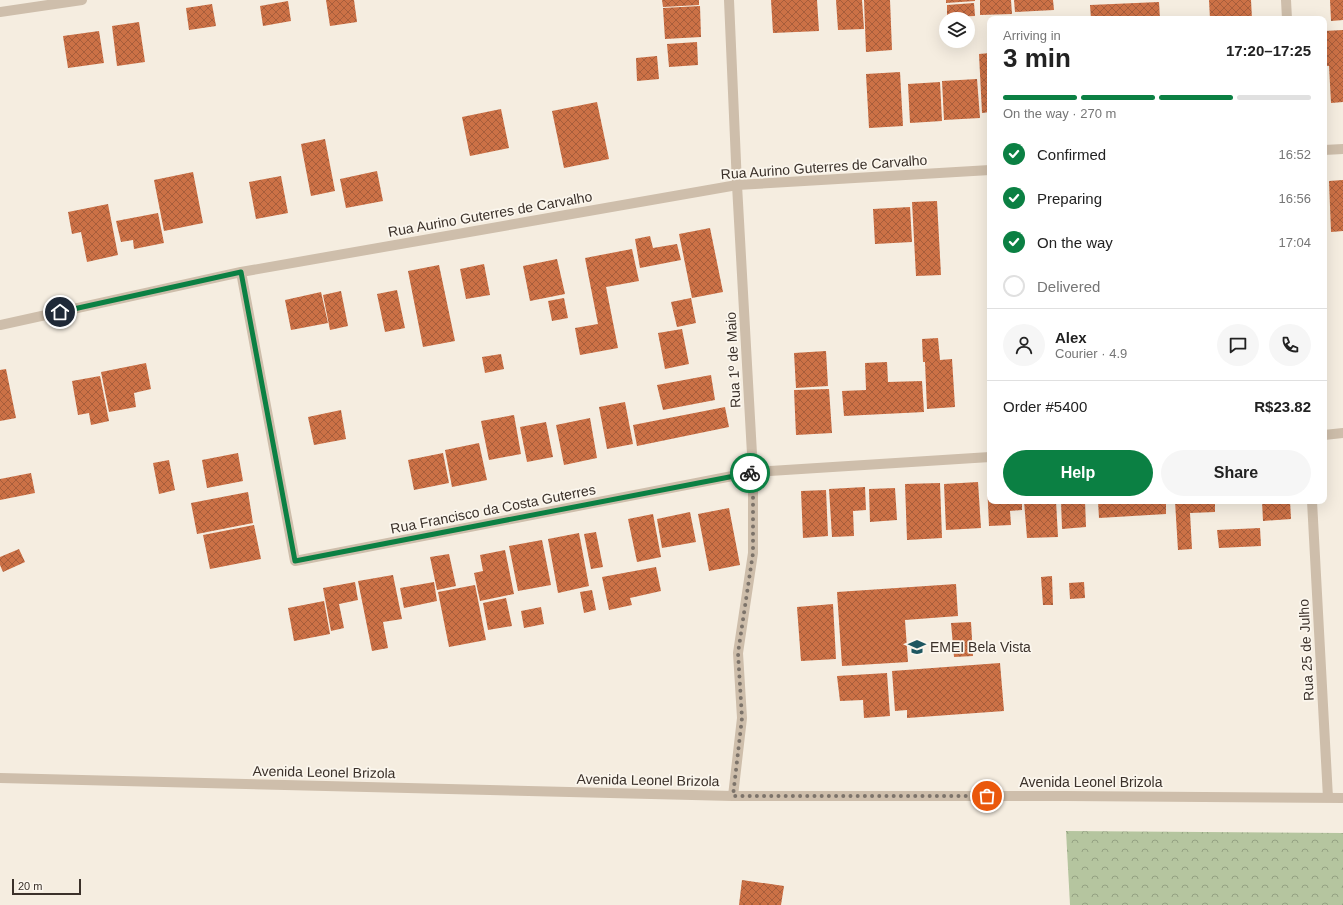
<!DOCTYPE html>
<meta charset="utf-8">
<style>
:root{--surface:#fff;--page:#f6f6f6;--text:#222;--muted:#767676;--line:#e0e0e0;--accent:#0b8043}
body{margin:0;font-family:Helvetica,sans-serif;background:var(--page);color:var(--text);height:100vh;display:flex;flex-direction:column;font-size:15px;white-space:nowrap}
*{box-sizing:border-box;margin:0}
p{font-size:13px;color:var(--muted)}
.icon{flex:none;width:22px;height:22px;fill:none;stroke:currentColor;stroke-width:2;stroke-linecap:round;stroke-linejoin:round}
.map{position:relative;flex:1;overflow:hidden}
.side{position:absolute;left:987px;top:16px;width:340px;height:488px;display:flex;flex-direction:column;background:var(--surface);border-radius:8px;box-shadow:0 4px 16px #0002}
.side>*{flex:none}
.fabs{position:absolute;left:939px;top:12px;display:grid;gap:8px}
.fabs a{display:grid;place-items:center;width:36px;height:36px;border-radius:50%;background:var(--surface);box-shadow:0 4px 16px #0002;font-size:20px}
.scale{position:absolute;left:12px;bottom:10px;width:69px;box-sizing:border-box;padding-left:4px;border:2px solid #3b312a;border-top:0;font-size:11px;line-height:14px;white-space:nowrap;color:#3b312a;-webkit-text-stroke:3px #fbf6ed;paint-order:stroke}
.pin{position:absolute;display:grid;place-items:center;width:34px;height:34px;color:#fff;margin:-17px;border:2px solid #fff;border-radius:50%;box-shadow:0 1px 4px #0007}
.courier{position:absolute;display:grid;place-items:center;width:40px;height:40px;margin:-20px;border:3px solid #0b8043;border-radius:50%;background:#fff;color:#222;box-shadow:0 1px 5px #0007}
.headline em{font-style:normal;font-weight:600}
.headline div{display:flex;flex-direction:column-reverse}
.headline{display:flex;align-items:center;justify-content:space-between;height:68px;padding:0 16px}
h1{font-size:26px;font-weight:600;line-height:30px}
.bar{display:grid;grid-template-columns:repeat(4,1fr);gap:6px 4px;align-content:center;height:48px;padding:0 16px}
.bar i{height:5px;border-radius:3px;background:var(--line)}
.bar .current{background:var(--accent)}
.bar p{grid-column:span 4}
.line{display:flex;align-items:center;gap:10px;padding:0 16px;border-top:1px solid var(--line)}
.line div{flex:1}
.round{display:grid;place-items:center;flex:none;width:42px;height:42px;border-radius:21px;background:var(--page)}
ol{padding:0 16px;list-style:none}
li{display:flex;align-items:center;gap:12px;height:44px}
li p{margin-inline-start:auto}
li .icon{padding:4px;border-radius:50%;background:var(--accent);color:#fff;stroke-width:4}
li:last-child{color:var(--muted)}
li i{width:22px;height:22px;border:2px solid var(--line);border-radius:50%}
.primary-button{display:flex;gap:8px;margin-top:auto;padding:8px 16px}
.primary-button a{flex:1;height:46px;border-radius:24px;background:var(--accent);color:#fff;font-size:16px;font-weight:600;line-height:46px;text-align:center}
.primary-button a+a{background:var(--page);color:var(--text)}
.map>svg:first-child{display:block}
.forest{fill:url(#forest-crowns)}
.building{fill:url(#building-cross-hatch)}
.lines{fill:none;stroke-linecap:round;stroke-linejoin:round}
.minor{stroke:#cebeab;stroke-width:10}
.done{stroke:#7c736a;stroke-width:4;stroke-dasharray:0 7.2}
.route{stroke:#0b8043;stroke-width:5}
.labels{text-anchor:middle;stroke-width:3.5;stroke-linejoin:round;paint-order:stroke}
.street-label{font-size:14px;fill:#3b312a;stroke:#fbf6ed}
.poi-label{font-size:14px;fill:#3b312a;stroke:#fbf6ed;text-anchor:start}
</style>
<div class="map">
<svg width="1343" height="905" viewBox="0 0 1343 905">
<defs>
<pattern id="forest-crowns" width="20" height="18" patternUnits="userSpaceOnUse"><rect width="20" height="18" fill="#b5c59f"/><path d="M2 6a3 3 0 1 1 6 0M12 15a3 3 0 1 1 6 0" fill="none" stroke="#94a182"/></pattern>
<pattern id="building-cross-hatch" width="8" height="8" patternUnits="userSpaceOnUse"><rect width="8" height="8" fill="#cc7146"/><path d="M0 0l8 8M0 8l8-8" fill="none" stroke="#a75d3b"/></pattern>
</defs>
<rect width="100%" height="100%" fill="#f5ede0"/>
<path class="forest" d="M1066,831l277,2v72h-273z"/>
<path class="building" d="M326,0h28l3,22 -27,4z
M662,0h37v5l-36,2z
M771,0h46l2,31 -46,2z
M836,0h26l2,29 -26,1z
M864,0h26l2,50 -26,2z
M946,0h29v1l-29,2z
M980,0h31l1,14 -32,1z
M1014,0h39l1,10 -39,2z
M1209,0h42l1,19h-42z
M1330,0h13v20l-12,1z
M288,1l3,20 -28,5 -3,-20z
M1159,2l1,17h-69l-1,-14z
M974,3l1,13 -28,1v-12z
M212,4l4,22 -27,4 -3,-22z
M700,6l1,31 -36,2 -2,-31z
M139,22l6,40 -28,4 -5,-40z
M1343,30v72l-12,1 -2,-37h-5v-35z
M99,31l5,32 -36,5 -5,-32z
M697,42l1,23 -29,2 -2,-23z
M990,53v59l-8,1 -3,-59z
M657,56l2,23 -22,2 -1,-23z
M900,72l3,54 -34,2 -3,-54z
M977,79l3,39 -36,2 -2,-39z
M940,82l2,39 -32,2 -2,-39z
M597,102l12,57 -45,9 -12,-57z
M501,109l8,39 -39,8 -8,-39z
M325,139l10,52 -24,5 -10,-52z
M377,171l6,30 -37,7 -6,-29z
M193,172l10,51 -39,8 -10,-51z
M281,176l7,37 -32,6 -7,-37z
M1343,180v51l-12,1 -2,-51z
M937,201l4,74 -25,1 -4,-74z
M108,204l10,51 -31,7 -6,-30 -9,2 -4,-22z
M910,207l2,35 -37,2 -2,-35z
M158,213l6,30 -30,6 -1,-9 -12,2 -5,-21z
M710,228l13,64 -31,6 -13,-64z
M650,236l3,12 24,-4 4,16 -41,8 -5,-29z
M632,249l7,32 -33,6 12,61 -38,7 -5,-27 23,-4 -13,-66z
M557,259l8,35 -35,7 -7,-35z
M484,264l6,31 -24,4 -6,-30z
M439,265l16,76 -32,6 -15,-76z
M397,290l8,38 -20,4 -8,-38z
M341,291l7,35 -18,4 -7,-35z
M321,292l7,31 -37,7 -6,-30z
M564,298l4,20 -16,3 -4,-20z
M691,298l5,25 -19,4 -6,-25z
M682,329l7,35 -24,5 -7,-36z
M938,338l2,22 12,-1 3,48 -28,2 -2,-47h-2l-1,-23z
M826,351l2,35 -32,2 -2,-35z
M501,354l3,15 -19,4 -3,-16z
M887,362l1,20 34,-1 2,31 -80,4 -2,-25 24,-1 -1,-27z
M146,363l5,26 -17,4 2,14 -27,5 -8,-40z
M6,369l10,49 -16,3v-51z
M711,375l4,25 -52,10 -6,-25z
M100,376l9,45 -18,4 -2,-12 -11,2 -6,-34z
M829,389l3,44 -36,2 -2,-45z
M625,402l8,42 -26,5 -8,-42z
M725,407l4,20 -92,19 -4,-21z
M341,410l5,29 -32,6 -6,-28z
M514,415l7,39 -32,6 -8,-39z
M590,418l7,40 -33,7 -8,-40z
M546,422l7,35 -26,5 -7,-35z
M479,443l8,37 -35,7 -7,-37z
M238,453l5,28 -36,7 -5,-28z
M443,453l6,30 -35,7 -6,-30z
M169,460l6,30 -16,4 -6,-31z
M31,473l4,20 -35,7v-21z
M978,482l3,46 -35,2 -2,-46z
M987,482h3v19h32v9l-12,1 1,14 -22,1z
M940,483l2,55 -35,2 -2,-56z
M865,487l1,23 -13,1 1,25 -22,1 -3,-48z
M895,488l2,32 -27,2 -1,-33z
M826,490l2,46 -25,2 -2,-47z
M248,492l5,31 -56,11 -6,-31z
M1024,501h32l2,36 -31,1z
M1061,501h24l1,26 -24,2z
M1098,501h68v13l-67,4z
M1175,501h40v11l-25,1 2,36 -14,1z
M1262,501h28l1,18 -28,2z
M729,508l11,57 -31,6 -11,-57z
M690,512l6,30 -34,6 -5,-29z
M653,514l8,43 -24,5 -9,-43z
M254,525l7,34 -51,10 -7,-34z
M1260,528l1,18 -42,2 -2,-18z
M596,532l7,35 -12,2 -7,-35z
M579,533l10,53 -31,7 -10,-54z
M542,540l9,45 -33,6 -9,-45z
M19,549l6,13 -22,10 -3,-7v-8z
M505,550l9,44 -34,7 -6,-28 9,-2 -3,-16z
M449,554l7,32 -19,4 -7,-33z
M656,567l5,24 -31,7 2,7 -23,5 -7,-33z
M393,575l9,44 -19,3 5,26 -16,3 -14,-70z
M1052,576l1,29h-10l-2,-28z
M355,582l3,18 -19,4 5,24 -13,3 -8,-43z
M434,582l3,19 -33,7 -4,-20z
M1084,582l1,16 -15,1 -1,-16z
M956,584l2,32 -53,4 3,42 -66,4 -5,-74z
M475,585l11,55 -37,7 -11,-55z
M592,590l4,20 -12,3 -4,-21z
M506,598l6,28 -24,4 -5,-27z
M324,601l6,33 -36,7 -6,-33z
M833,604l3,55 -35,2 -4,-54z
M541,607l3,17 -20,4 -3,-17z
M971,622l2,34 -19,1 -3,-34z
M1000,663l4,48 -97,7v-8l-12,1 -3,-40z
M887,673l3,43 -26,2 -1,-18 -23,1 -3,-25z
M742,880l42,6 -3,19h-42z"/>
<g class="lines">
<path class="minor" d="M729,0l8,185 16,287v81l-15,100 4,65 -9,78
M1286,0l1,19
M0,12l82,-12
M1324,150l19,-1
M241,272l54,289 458,-89 237,-15
M0,325l241,-53 496,-87 253,-15
M1324,435l19,-2
M1312,501l16,297
M0,778l733,18h333l277,2"/>
</g>
<g class="lines">
<path class="done" d="M750,473l3,-1v81l-15,100 4,65 -9,78h254"/>
<path class="route" d="M60,312l181,-40 54,289 455,-88"/>
</g>
<defs>
<g id="school-bare" transform="scale(1.38)"><path d="M0-5L7-2L0 1L-7-2ZM-4 1L0 2.5L4 1V4Q0 6-4 4Z" fill="#1d5660" stroke="#fbf6ed" stroke-width="2.5" paint-order="stroke"/></g>
</defs>
<g fill-rule="evenodd">
<use href="#school-bare" x="917" y="647"/>
</g>
<g class="labels">
<g class="street-label">
<text transform="translate(824 167) rotate(-4)" y="5">Rua Aurino Guterres de Carvalho</text>
<text transform="translate(490 214) rotate(-10)" y="5">Rua Aurino Guterres de Carvalho</text>
<text transform="translate(733 360) rotate(-93)" y="5">Rua 1º de Maio</text>
<text transform="translate(493 509) rotate(-11)" y="5">Rua Francisco da Costa Guterres</text>
<text transform="translate(1306 650) rotate(-93)" y="5">Rua 25 de Julho</text>
<text transform="translate(324 772) rotate(1)" y="5">Avenida Leonel Brizola</text>
<text transform="translate(648 780) rotate(1)" y="5">Avenida Leonel Brizola</text>
<text x="1091" y="787">Avenida Leonel Brizola</text>
</g>
<g class="poi-label">
<text x="930" y="652">EMEI Bela Vista</text>
</g>
</g>
</svg>
<div class="fabs">
<a><svg class="icon" aria-label="layers" viewBox="0 0 24 24"><path d="M12 4l9 5-9 5-9-5zM3 14l9 5 9-5"/></svg></a>
</div>
<div class="scale">20 m</div>
<div class="pin" style="left:987px;top:796px;background:#ea580c"><svg class="icon" aria-label="bag" viewBox="0 0 24 24"><path d="M5 8h14l-1 12H6zM9 8a3 3 0 0 1 6 0"/></svg></div>
<div class="pin" style="left:60px;top:312px;background:#1f2937"><svg class="icon" aria-label="home" viewBox="0 0 24 24"><path d="M3 11l9-7 9 7M6 9v11h12V9"/></svg></div>
<div class="courier" style="left:750px;top:473px"><svg class="icon" aria-label="bike" viewBox="0 0 24 24"><circle cx="6" cy="16" r="4"/><circle cx="18" cy="16" r="4"/><path d="M6 16l4-8h5l3 8M10 8l3 8H6M13 5h3"/></svg></div>
<section class="side">
<div class="headline"><div><h1>3 min</h1><p>Arriving in</p></div><em>17:20–17:25</em></div>
<div class="bar"><i class="current"></i><i class="current"></i><i class="current"></i><i></i><p>On the way · 270 m</p></div>
<ol>
<li><svg class="icon" aria-label="check" viewBox="0 0 24 24"><path d="M5 12l5 5 9-10"/></svg>Confirmed<p>16:52</p></li>
<li><svg class="icon" aria-label="check" viewBox="0 0 24 24"><path d="M5 12l5 5 9-10"/></svg>Preparing<p>16:56</p></li>
<li><svg class="icon" aria-label="check" viewBox="0 0 24 24"><path d="M5 12l5 5 9-10"/></svg>On the way<p>17:04</p></li>
<li><i></i>Delivered</li>
</ol>
<div class="line" style="height:72px"><a class="round"><svg class="icon" aria-label="person" viewBox="0 0 24 24"><circle cx="12" cy="8" r="4"/><path d="M4 21q1-7 8-7t8 7"/></svg></a><div><b>Alex</b><p>Courier · 4.9</p></div><a class="round"><svg class="icon" aria-label="chat" viewBox="0 0 24 24"><path d="M4 5h16v11H9l-5 4z"/></svg></a><a class="round"><svg class="icon" aria-label="phone" viewBox="0 0 24 24"><path d="M5 4h4l2 5-3 2q2 4 5 5l2-3 5 2v4C11 20 4 13 5 4z"/></svg></a></div>
<div class="line" style="height:52px"><div>Order #5400</div><b>R$23.82</b></div>
<div class="primary-button"><a>Help</a><a>Share</a></div>
</section>
</div>
